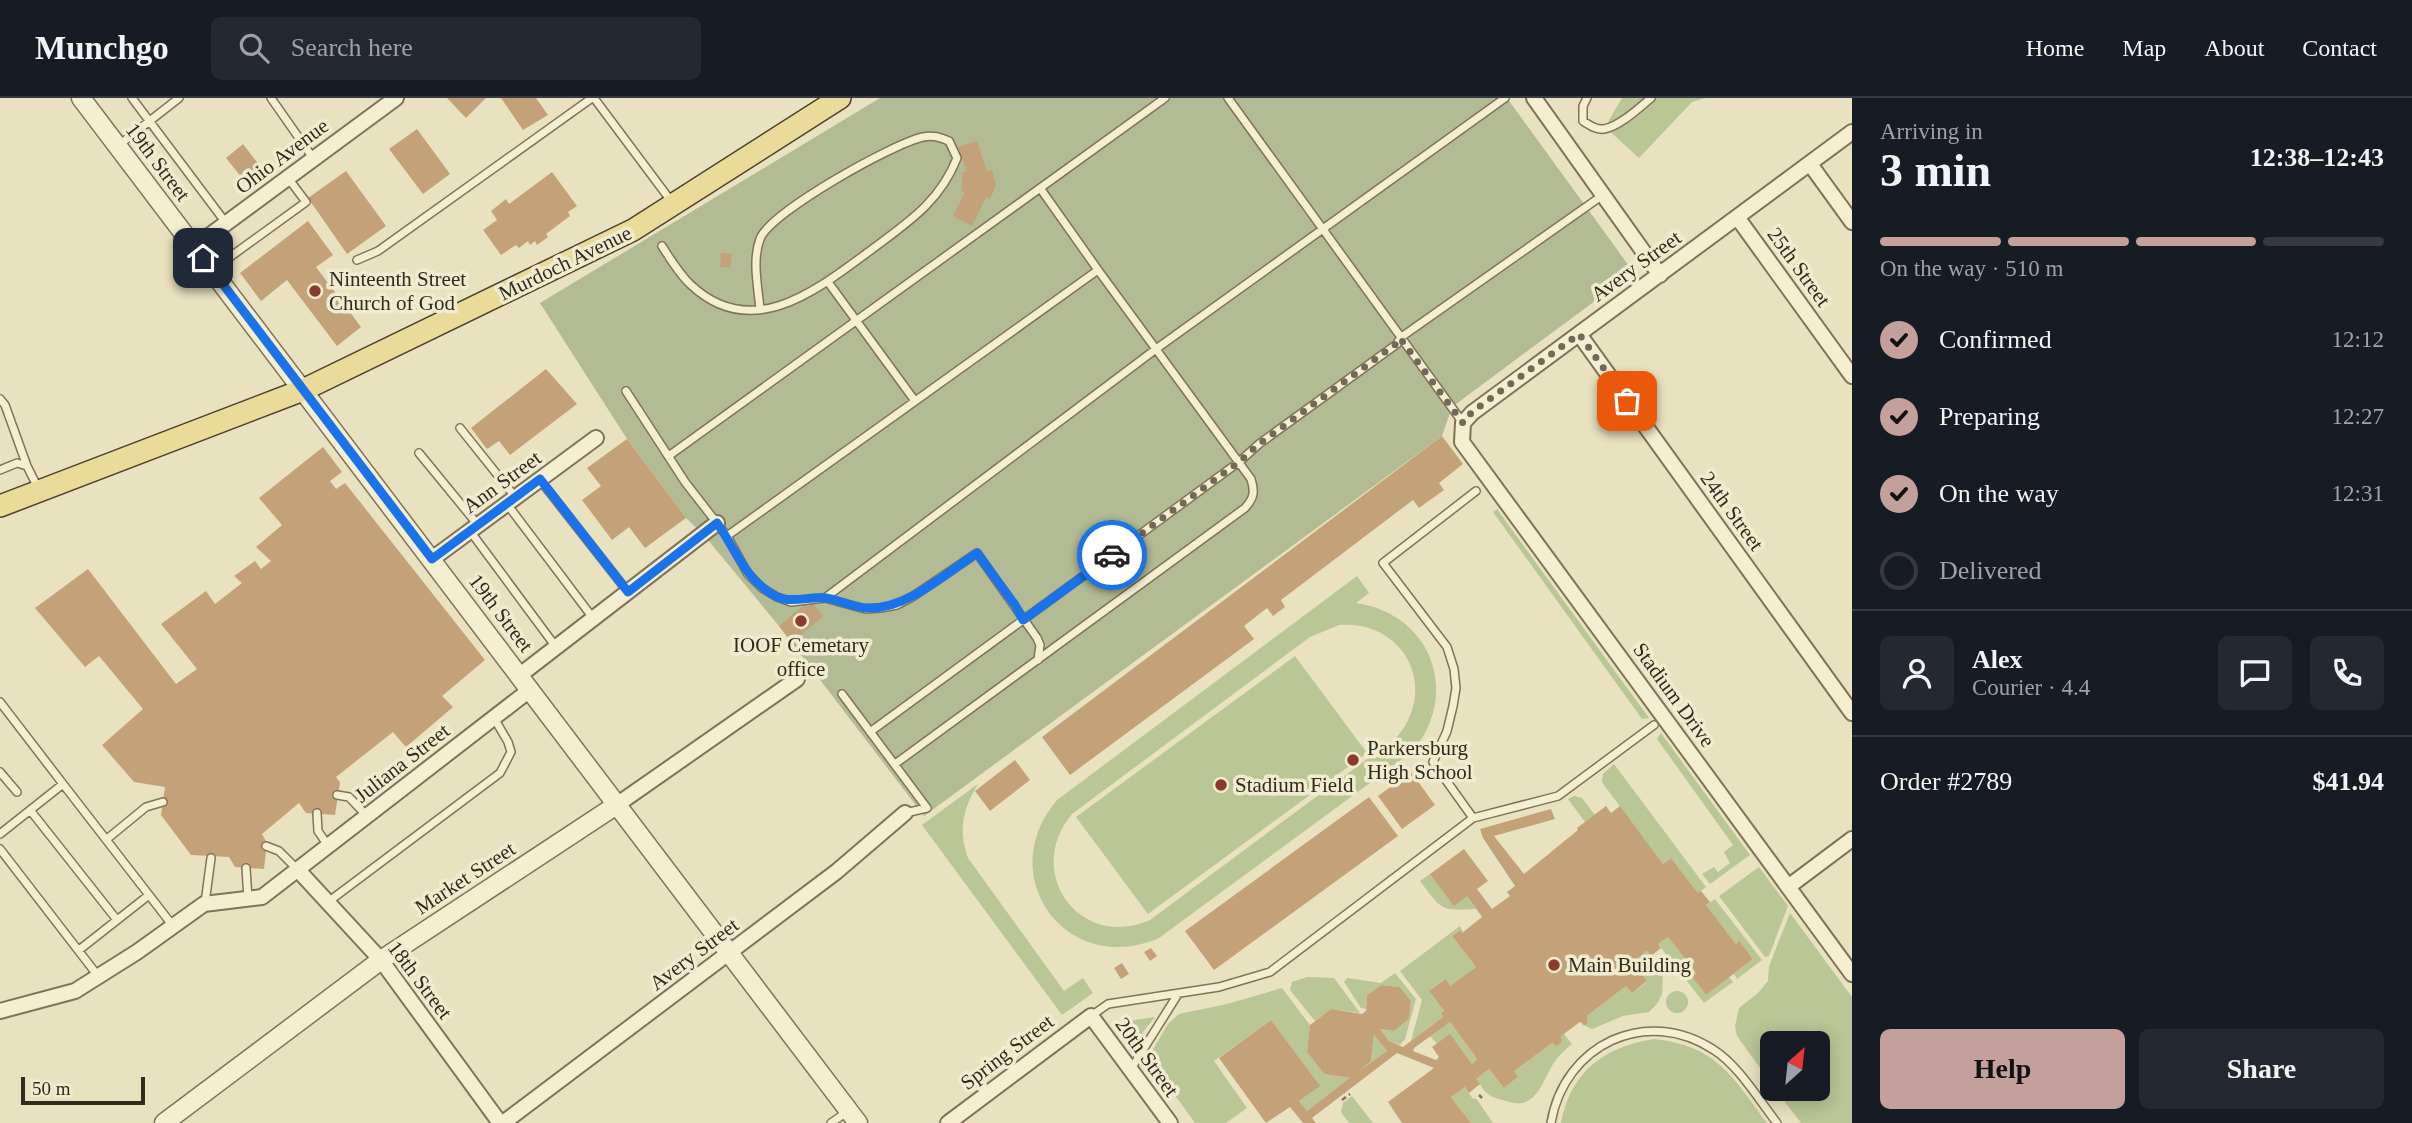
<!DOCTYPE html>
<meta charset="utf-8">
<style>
:root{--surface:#171b24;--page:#242831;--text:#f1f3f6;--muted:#9ea1a6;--line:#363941;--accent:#c3a09c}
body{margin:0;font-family:Georgia,serif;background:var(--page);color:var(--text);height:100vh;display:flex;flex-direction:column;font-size:26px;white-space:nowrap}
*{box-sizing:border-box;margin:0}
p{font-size:23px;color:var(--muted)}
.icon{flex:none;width:38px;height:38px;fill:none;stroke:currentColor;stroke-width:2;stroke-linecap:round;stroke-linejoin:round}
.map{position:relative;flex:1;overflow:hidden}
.drawer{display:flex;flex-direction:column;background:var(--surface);width:560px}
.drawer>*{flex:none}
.needle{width:46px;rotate:27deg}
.controls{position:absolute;left:1760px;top:933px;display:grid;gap:14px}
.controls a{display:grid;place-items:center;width:70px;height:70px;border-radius:10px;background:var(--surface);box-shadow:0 4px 18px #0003;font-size:35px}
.scale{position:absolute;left:21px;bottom:18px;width:124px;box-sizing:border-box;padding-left:7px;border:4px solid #322a1d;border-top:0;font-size:19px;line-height:24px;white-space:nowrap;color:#322a1d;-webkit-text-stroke:5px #f1eccf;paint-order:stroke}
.pin{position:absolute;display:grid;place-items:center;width:60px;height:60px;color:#fff;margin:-30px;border-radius:14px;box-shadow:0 4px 10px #0006}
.courier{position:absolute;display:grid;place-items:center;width:70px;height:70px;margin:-35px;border:5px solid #1a73e8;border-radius:50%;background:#fff;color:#222;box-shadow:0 2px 9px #0007}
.summary em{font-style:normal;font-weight:700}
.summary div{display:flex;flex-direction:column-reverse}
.summary{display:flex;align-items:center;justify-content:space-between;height:119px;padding:0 28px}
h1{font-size:46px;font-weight:700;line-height:52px}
.bar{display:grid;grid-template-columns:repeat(4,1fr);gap:10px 7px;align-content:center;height:84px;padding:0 28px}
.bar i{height:9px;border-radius:5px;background:var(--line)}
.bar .selected{background:var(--accent)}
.bar p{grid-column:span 4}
.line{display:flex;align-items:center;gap:18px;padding:0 28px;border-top:2px solid var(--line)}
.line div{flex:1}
.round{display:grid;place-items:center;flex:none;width:74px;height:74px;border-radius:10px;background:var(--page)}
ol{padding:0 28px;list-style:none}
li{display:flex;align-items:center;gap:21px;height:77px}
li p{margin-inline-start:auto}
li .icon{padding:7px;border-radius:50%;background:var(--accent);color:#111;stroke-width:4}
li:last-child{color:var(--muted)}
li i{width:38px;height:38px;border:4px solid var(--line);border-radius:50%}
.cta{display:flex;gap:14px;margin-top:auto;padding:14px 28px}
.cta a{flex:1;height:80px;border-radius:10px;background:var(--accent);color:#111;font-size:28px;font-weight:700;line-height:80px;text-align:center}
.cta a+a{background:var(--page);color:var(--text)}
header{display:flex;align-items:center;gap:42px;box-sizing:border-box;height:98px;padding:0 35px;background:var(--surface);border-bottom:2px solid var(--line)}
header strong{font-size:33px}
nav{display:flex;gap:38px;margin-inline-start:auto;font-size:24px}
.search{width:490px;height:63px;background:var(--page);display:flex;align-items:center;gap:18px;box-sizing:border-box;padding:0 24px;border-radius:10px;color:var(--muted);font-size:26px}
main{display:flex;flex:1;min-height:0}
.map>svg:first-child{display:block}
.green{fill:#bac696;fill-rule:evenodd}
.cemetery{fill:#b2bb94}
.building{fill:#c4a279;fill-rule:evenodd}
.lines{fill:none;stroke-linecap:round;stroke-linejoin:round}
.service-casing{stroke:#81735a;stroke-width:10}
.minor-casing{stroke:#81735a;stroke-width:18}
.tertiary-casing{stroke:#81735a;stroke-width:21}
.primary-casing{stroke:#4f412e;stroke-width:24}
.path{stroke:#81735a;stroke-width:2.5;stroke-dasharray:5 3.5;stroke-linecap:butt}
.service{stroke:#f5efd2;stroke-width:7}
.minor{stroke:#f5efd2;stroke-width:14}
.tertiary{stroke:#f5efd2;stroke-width:18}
.primary{stroke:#eadb9a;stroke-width:21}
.done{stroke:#726a56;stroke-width:7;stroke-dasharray:0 12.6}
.route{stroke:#1a73e8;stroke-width:9}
.poi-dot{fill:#8a3a2f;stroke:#f1eccf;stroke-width:2.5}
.labels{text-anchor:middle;stroke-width:7;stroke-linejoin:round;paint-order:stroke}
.street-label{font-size:21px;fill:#322a1d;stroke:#f1eccf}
.poi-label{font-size:21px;fill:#322a1d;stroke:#f1eccf;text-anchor:start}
</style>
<header>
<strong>Munchgo</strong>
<div class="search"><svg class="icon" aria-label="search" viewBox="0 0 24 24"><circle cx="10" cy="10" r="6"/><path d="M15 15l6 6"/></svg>Search here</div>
<nav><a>Home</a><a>Map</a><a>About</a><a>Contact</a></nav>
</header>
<main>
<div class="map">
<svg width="1852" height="1025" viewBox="0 0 1852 1025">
<rect width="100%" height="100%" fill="#e9e2c0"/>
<path class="green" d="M1622,0h83l-13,4 -53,56 -34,-31z
M1497,411l152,209 -7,1 -149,-207z
M1357,478l12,17 -13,10c76,11 105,91 56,149l-253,186c-92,40 -167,-62 -102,-138zM1339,527c65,-5 100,62 58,112l-247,183c-70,31 -127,-48 -78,-106l238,-177z
M1295,558l72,97 -219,161 -72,-97z
M1661,635l89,122 -40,29 -8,-10 12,-7 4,5 12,-9 -6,-11 9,-7 -76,-106z
M1614,666l92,123 -8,6 -27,-35 -8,6 -59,-79 -2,-3 1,-8z
M978,686c-15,24 -20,47 -10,74l96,133 19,-13 10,15 -31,22 -140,-190z
M1574,698l8,2 13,17 -10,7 -17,-23z
M1759,769l29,39 -19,50 -4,1 -46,-61z
M1430,776l37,22 9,13c-36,2 -34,1 -56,-28z
M1715,801l47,61 -25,19 -3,-5 19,-15 -14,-17 -3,2 -30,-39z
M1790,815l62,84v126h-51l-26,-34 43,-1v-45h-45v43l-36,-50 -2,-10 4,-18 19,-15 10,-12 1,-15z
M1460,828l3,6 -1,1 -3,-3 -7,6 24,31 -26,19 -6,-7 -15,12 15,20 -3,2 2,4 -32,24 11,-41 -22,-29z
M1668,839l28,36 -4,4 14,18 23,-18 4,5 -29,21 -46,-59z
M1647,853l16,23 -1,20 -5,10 -8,8 -26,4 -31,13 -11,-5 7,-2 -1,-6 39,-30 6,7 15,-11 -15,-20z
M1395,875l21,26 -11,40 -5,6 -11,-4 -9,-12 14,2 15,-12 2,-18 -11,-14 -19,-2 -14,10 -1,14 -5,-1 -17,-26 3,-4 34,5z
M1307,879l27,1 26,35 -29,-4 -16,12 -25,-31 2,-8z
M1282,890l28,37 -3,27 17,22 25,4 22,-17 3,-26 13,16 -80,60 -8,-10 20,-15 -48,-66 -57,41 33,47 -21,15h-31l-47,-65 20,-34 11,-10 48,-10z
M1666 904a11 11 0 1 1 22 0a11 11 0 1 1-22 0Z
M1155,919l-12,15 -6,13 -16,-23z
M1450,924l27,37 -5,5 -22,-29 -13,9 -7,-8z
M1564,936l8,10c-7,6 -14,12 -19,20 -11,18 -17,46 -44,38 -23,-7 -20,-5 -33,-23l13,-10 15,19 14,-11 -4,-6 38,-28 5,3 5,-4 -1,-6z
M1654,941c63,7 78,37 113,84h-206c10,-52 43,-76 93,-84z
M1465,989l8,12 2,-1 3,3 15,22h-22l-20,-26z
M1352,998l21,27h-24l-8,-11 2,-9z"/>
<path class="cemetery" d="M880,0h627l117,161 6,9v7l-178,132 -10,29 -518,380 -145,-190 -76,-92 -17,-16 -59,-79 -87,-136z"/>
<path class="building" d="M447,0h39l-20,20z
M501,0h35l12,17 -25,15z
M417,31l33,45 -27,20 -34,-45z
M977,43l10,31 5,-2 4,16 -6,13 -4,-2 -14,29 -19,-10 12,-24h-4l2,-21 4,1 -9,-25z
M243,46l20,26 -17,13 -20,-25z
M346,73l40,55 -39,28 -39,-56z
M552,74l25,34 -9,6 2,4 -24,18 2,3 -11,8 -2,-4 -5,4 -2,-4 -9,7 -3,-3 -15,10 -18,-25 14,-10 -6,-9 15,-12 3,5z
M308,123l25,34 -17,12 45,60 -24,19 -50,-66 -26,21 -21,-28z
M721,155l11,1 -2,14 -10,-1z
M546,271l31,35 -67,51 -11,-14 -12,8 -16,-21z
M1442,338l21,28 -24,19 5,7 -25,18 -6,-8 -132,100 4,7 -12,9 -6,-8 -23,18 10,13 -184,136 -28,-38z
M627,341l59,79 -41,30 -16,-21 -17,13 -30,-40 19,-14 -14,-18z
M323,349l19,25 -12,9 6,8 9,-6 140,177 -43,36 11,11 -47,40 -13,-15 -57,45 4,5 -5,33 -29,-2 -7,-10 -37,31 5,9 -3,26 -29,-2 -6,-10 -38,-2 -30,-40 4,-28 -31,-5 -32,-37 41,-36 -44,-53 -14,11 -50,-59 53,-39 88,115 21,-15 -36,-45 45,-33 9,13 27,-21 -8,-7 21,-15 6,8 10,-8 -15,-14 26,-22 -23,-27z
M810,502l13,16 -31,27 -13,-17z
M1015,662l15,20 -40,31 -15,-20z
M1411,674l24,33 -33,24 -24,-33z
M1369,699l29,39 -184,134 -29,-39z
M1606,708l5,7 9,-7 43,58 8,-6 27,35 3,-2 9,11 -4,3 30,39 3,-3 14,18 -47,36 -14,-18 4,-4 -28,-36 -10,7 3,4 -10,8 -4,-5 -15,11 15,19 -15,12 -6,-7 -39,30 1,6 -3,3 -5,-3 -19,14 1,6 -5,4 -5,-3 -38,28 4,6 -14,11 -15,-19 -13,10 4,5 -11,9 -4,-6 -14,10 20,26h-69l-14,-21 46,-34 -37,-15 -85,65 4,5h-13l-13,-16 -24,16 -47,-65 52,-38 49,66 -21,15 8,10 43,-33 -26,-4 -17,-22 3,-27 21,-16 31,5 4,-3 1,-16 14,-10 19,2 11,14 -2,18 -15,12 -14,-2 9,12 14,6 40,-30 -2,-4 3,-2 -15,-20 16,-12 5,7 26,-19 -24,-31 8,-6 2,3 20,-16 -15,-21 -13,10 -24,-32 34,-25 24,32 -11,8 15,20 18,-13 -3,-4 8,-6 -32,-48 -3,-9 71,-20 4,10 -61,17 30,38 54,-44 -1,-2zM1450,924l27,37 -5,5 -22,-30 -18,13 7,10 -3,3 -23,-9 1,-3zM1374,937l13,16 -29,21 13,-11z
M1151,850l6,8 -7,5 -6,-9z
M1122,865l7,11 -8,5 -7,-11z"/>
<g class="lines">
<g class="service-casing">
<path id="service" d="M132,0l94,125
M271,0l42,60
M594,0l77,103
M1228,0l235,325
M1587,0l-4,8v15c6,4 13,9 21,8 16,-3 35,-21 47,-31
M119,47l60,-47
M662,148c9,14 17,28 29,39 62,58 127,4 180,-35 36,-27 69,-48 86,-92l-8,-17c-9,-4 -16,-6 -26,-4 -29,6 -153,75 -163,102 -8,21 -2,48 0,70
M357,162l21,-9 214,-153
M212,172l94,-68 -18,-24
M828,184l87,119
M626,293l59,91 42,54 21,38 14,14 15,9 14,5 34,-4 40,11 16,-1 16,-3 15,-8 65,-44 60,85 3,7 -2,15
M0,301l5,6 22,61
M460,330l56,70
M419,355l59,72
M670,357l495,-357
M0,372l17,-7 10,3 12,24
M540,382l88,112
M507,406l86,114
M470,433l86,116
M727,438l371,-266
M825,500l331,-249 349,-251
M842,596l85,114 -22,5
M0,604l63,82
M870,634l369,-270 20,-18 138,-100 3,-6 203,-143
M895,666l350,-256c9,-10 10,-16 6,-29l-153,-209 -58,-82
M0,674l17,20
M337,697l12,2 18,19
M30,712l87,110
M317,715l1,18 11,16
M1473,720l-40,-56 14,-31 6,-25 3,-18 -2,-19 -7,-22 -64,-84 93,-72
M0,736l63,-50 110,142
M107,741l39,-32 17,-5
M266,748l13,5 19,19
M0,751l98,127
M246,770l2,31
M328,804l172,-129 11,-21 -3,-10 -14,-24
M205,805l6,-45
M79,852l70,-55
M1091,918l17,-12 111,-17 51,-15 203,-154 85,-22 96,-71
M1131,971l47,-75
M831,1025l16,-11
M1551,1025c13,-78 95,-118 163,-73 24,15 45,50 63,73"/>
</g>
<g class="minor-casing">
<path id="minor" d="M1534,0l126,177
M1852,34l-380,281 -9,10 -1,19 390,532
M1810,66l42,58
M1737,119l115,159
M194,149l202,-149
M1579,236l273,379
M432,461l164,-121
M520,577l197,-152
M618,706l179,-125
M298,772l83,90 119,163
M1788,789l64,-48
M0,913l75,-20 62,-39 67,-48 58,-7 269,-208
M503,1025l333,-251 69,-59
M948,1025l143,-107 79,107"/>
</g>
<g class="tertiary-casing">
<path id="tertiary" d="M81,0l777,1025
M164,1025l217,-163 237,-156"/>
</g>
<g class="primary-casing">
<path id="primary" d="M0,408l303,-116 330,-160 207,-132"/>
</g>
<path class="path" d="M1479,997l3,3
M1342,1002l8,-6"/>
<use href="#service" class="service"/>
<use href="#minor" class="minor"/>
<use href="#tertiary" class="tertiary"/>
<use href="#primary" class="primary"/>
</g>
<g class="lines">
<path class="done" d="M1112,457l127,-93 20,-18 137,-100 4,-6 63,85 9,-11 107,-78 48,67"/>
<path class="route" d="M203,160l229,301 108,-80 88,113 89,-69c15,21 24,45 43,62 26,24 38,11 66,13 14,2 28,10 42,10 38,2 78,-35 109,-55l38,52 8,15 89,-65"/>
</g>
<g class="poi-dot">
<circle cx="315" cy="193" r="7"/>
<circle cx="801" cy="523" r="7"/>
<circle cx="1353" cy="662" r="7"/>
<circle cx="1221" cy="687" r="7"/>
<circle cx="1554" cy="867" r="7"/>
</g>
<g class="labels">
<g class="street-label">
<text transform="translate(282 58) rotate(-37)" y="7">Ohio Avenue</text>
<text transform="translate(158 64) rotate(53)" y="7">19th Street</text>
<text transform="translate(565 165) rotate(-26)" y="7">Murdoch Avenue</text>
<text transform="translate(1636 168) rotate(-36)" y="7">Avery Street</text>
<text transform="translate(1799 169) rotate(54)" y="7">25th Street</text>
<text transform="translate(502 384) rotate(-36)" y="7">Ann Street</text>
<text transform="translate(1732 413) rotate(54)" y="7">24th Street</text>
<text transform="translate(501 515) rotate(53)" y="7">19th Street</text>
<text transform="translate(1674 597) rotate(54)" y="7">Stadium Drive</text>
<text transform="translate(402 665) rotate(-38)" y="7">Juliana Street</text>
<text transform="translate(465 780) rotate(-33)" y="7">Market Street</text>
<text transform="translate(694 856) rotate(-37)" y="7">Avery Street</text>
<text transform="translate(420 882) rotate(53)" y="7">18th Street</text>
<text transform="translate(1007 954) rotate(-37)" y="7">Spring Street</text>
<text transform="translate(1147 959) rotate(54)" y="7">20th Street</text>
</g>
<g class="poi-label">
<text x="329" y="188">Ninteenth Street<tspan x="329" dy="24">Church of God</tspan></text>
<text x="801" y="554" text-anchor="middle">IOOF Cemetary<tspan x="801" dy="24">office</tspan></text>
<text x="1367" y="657">Parkersburg<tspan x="1367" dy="24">High School</tspan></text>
<text x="1235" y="694">Stadium Field</text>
<text x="1568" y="874">Main Building</text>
</g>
</g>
</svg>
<div class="controls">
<a><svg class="needle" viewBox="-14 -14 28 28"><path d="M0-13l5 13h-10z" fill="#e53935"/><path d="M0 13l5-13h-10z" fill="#9ea1a6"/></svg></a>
</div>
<div class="scale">50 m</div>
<div class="pin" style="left:1627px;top:303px;background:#ea580c"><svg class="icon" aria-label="bag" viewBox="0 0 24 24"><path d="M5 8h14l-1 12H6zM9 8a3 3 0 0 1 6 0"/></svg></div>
<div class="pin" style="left:203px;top:160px;background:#1f2937"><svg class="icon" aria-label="home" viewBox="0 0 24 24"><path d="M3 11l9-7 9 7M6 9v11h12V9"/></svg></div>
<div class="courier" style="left:1112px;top:457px"><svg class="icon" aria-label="car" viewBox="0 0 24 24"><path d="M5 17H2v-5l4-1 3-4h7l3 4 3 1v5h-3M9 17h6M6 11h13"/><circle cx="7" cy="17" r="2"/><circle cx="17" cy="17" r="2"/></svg></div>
</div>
<section class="drawer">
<div class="summary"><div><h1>3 min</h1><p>Arriving in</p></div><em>12:38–12:43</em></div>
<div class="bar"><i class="selected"></i><i class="selected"></i><i class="selected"></i><i></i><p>On the way · 510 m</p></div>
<ol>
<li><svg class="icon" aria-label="check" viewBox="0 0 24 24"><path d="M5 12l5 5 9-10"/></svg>Confirmed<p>12:12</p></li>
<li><svg class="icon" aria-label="check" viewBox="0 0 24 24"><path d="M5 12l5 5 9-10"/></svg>Preparing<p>12:27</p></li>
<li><svg class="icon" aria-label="check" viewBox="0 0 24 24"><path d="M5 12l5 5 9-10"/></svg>On the way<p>12:31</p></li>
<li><i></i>Delivered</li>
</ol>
<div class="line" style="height:126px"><a class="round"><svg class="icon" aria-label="person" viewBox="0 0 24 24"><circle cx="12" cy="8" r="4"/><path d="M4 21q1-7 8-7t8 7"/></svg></a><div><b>Alex</b><p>Courier · 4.4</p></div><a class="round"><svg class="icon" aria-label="chat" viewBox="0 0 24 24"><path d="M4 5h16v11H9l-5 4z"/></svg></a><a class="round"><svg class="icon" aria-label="phone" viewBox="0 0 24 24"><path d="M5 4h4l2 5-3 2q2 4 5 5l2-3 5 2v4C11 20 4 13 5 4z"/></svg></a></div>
<div class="line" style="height:91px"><div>Order #2789</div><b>$41.94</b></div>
<div class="cta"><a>Help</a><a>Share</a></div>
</section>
</main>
